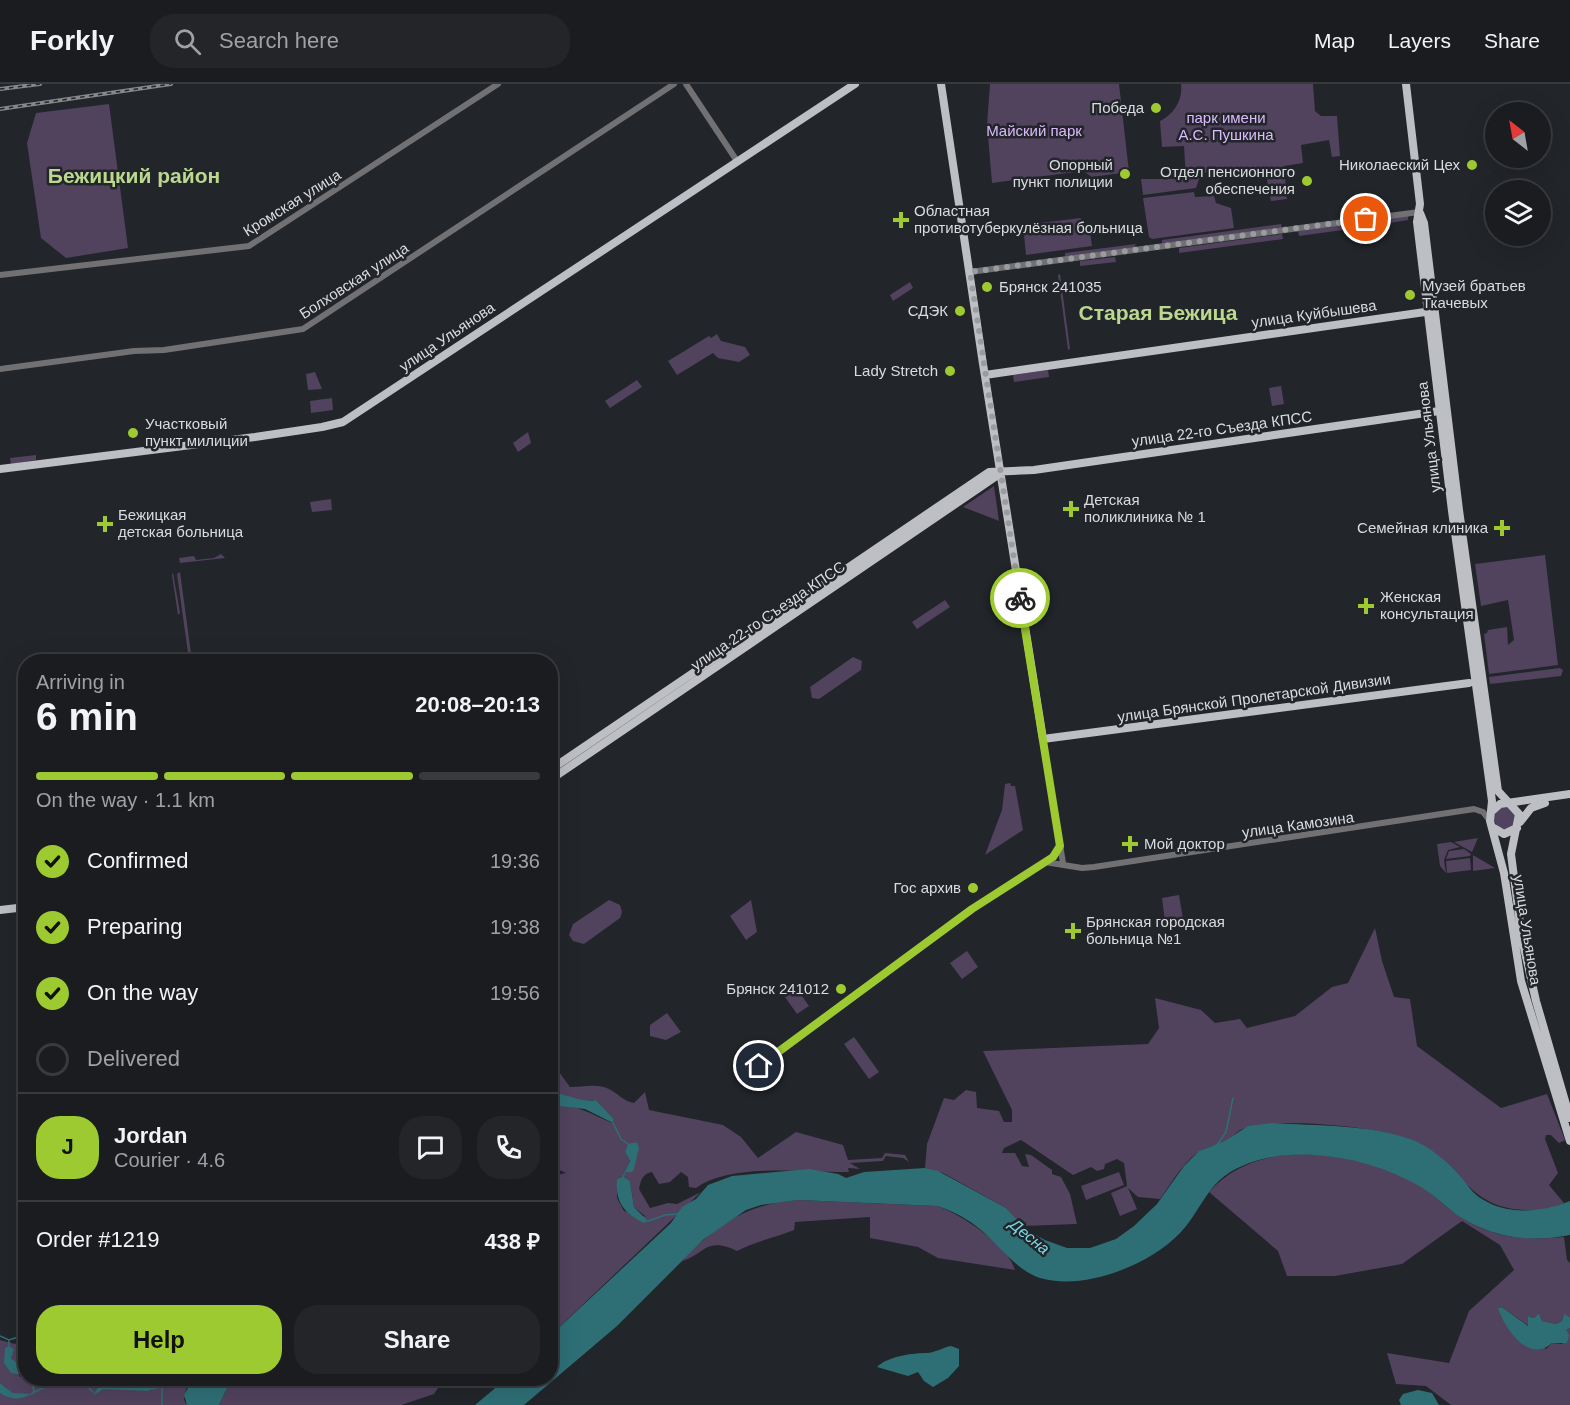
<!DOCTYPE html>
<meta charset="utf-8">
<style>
:root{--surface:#1a1c20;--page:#232529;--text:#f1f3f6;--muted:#9fa1a5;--line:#383a3e;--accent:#9dca30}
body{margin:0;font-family:Arial,sans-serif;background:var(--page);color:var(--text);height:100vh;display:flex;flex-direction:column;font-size:22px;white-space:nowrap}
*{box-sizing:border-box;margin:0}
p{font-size:20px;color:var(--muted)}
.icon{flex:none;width:33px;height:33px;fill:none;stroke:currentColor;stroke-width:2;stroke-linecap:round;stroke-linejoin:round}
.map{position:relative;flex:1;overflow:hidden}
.drawer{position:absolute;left:18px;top:570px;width:540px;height:732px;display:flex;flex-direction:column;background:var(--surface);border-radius:24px;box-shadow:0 6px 24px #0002,0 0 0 2px var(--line)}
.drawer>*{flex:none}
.needle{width:39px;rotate:329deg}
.tools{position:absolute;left:1485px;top:18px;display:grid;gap:12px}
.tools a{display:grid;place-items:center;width:66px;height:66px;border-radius:50%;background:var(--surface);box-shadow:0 6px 24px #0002,0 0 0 2px var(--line);font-size:30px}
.pin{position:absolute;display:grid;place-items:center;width:51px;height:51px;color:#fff;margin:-26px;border:3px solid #fff;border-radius:50%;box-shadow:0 2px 6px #0007}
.courier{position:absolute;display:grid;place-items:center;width:60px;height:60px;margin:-30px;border:4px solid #9dca30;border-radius:50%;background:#fff;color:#222;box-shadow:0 2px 8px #0007}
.headline em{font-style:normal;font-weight:800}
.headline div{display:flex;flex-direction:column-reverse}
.headline{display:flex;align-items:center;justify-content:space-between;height:102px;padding:0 18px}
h1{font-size:39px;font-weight:800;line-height:45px}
.bar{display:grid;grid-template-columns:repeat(4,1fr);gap:9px 6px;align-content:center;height:72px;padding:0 18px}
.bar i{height:8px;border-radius:4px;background:var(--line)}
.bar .on{background:var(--accent)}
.bar p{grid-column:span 4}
.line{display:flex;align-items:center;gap:15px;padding:0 18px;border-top:2px solid var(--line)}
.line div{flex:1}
.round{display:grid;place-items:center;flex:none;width:63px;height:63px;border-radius:24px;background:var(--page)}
ol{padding:0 18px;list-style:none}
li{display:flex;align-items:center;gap:18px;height:66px}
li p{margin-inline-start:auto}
li .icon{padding:6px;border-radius:50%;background:var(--accent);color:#111;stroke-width:4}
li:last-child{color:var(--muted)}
li i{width:33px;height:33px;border:3px solid var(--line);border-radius:50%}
.action{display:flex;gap:12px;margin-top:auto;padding:12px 18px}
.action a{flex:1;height:69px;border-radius:24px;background:var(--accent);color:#111;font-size:24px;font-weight:800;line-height:69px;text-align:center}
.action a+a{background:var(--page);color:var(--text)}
header{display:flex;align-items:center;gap:36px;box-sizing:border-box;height:84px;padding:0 30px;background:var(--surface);border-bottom:2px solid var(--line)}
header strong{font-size:28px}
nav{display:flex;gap:33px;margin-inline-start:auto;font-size:21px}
.search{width:420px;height:54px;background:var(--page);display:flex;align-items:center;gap:15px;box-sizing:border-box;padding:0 21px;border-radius:24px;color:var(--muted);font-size:22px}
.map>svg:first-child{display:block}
.green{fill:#51425e;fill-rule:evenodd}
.water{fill:#2e6f76}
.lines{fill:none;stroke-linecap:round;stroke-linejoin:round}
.stream{stroke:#2e6f76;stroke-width:1.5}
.minor{stroke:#717174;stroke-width:6}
.major{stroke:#bebfc5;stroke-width:8}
.rail-casing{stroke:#86888c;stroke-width:4}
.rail{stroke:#22252a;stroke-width:1.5;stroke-dasharray:4.5;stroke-linecap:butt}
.done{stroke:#9a9ca0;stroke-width:6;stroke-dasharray:0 10.8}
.route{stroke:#9dca30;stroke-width:8}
.poi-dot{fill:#9dca30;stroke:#22252a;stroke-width:2}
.labels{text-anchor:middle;stroke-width:5;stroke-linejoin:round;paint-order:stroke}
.poi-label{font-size:15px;fill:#dadcdf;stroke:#22252a;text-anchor:end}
.park-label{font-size:15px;fill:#dcbafb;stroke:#22252a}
.street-label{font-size:15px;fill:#dadcdf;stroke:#22252a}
.water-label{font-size:16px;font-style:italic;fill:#77dde7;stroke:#22252a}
.district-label{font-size:21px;font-weight:bold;fill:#bcd88f;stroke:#22252a}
</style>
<header>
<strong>Forkly</strong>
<div class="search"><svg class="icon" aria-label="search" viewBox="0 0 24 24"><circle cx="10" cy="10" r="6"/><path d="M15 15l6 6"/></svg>Search here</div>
<nav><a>Map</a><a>Layers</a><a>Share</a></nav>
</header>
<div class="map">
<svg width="1570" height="1321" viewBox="0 0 1570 1321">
<rect width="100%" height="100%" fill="#22252a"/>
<path class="green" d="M990,0h129l10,88 -37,5 -9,-6 -91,12 -5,-58z
M1181,0h132l2,27 6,5h16l3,40 -8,1 -3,-17 -28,5 2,18 -19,3 3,33 -16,2 -6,-32 -8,1 -5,-3 -41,3 -11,6 -4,12 -53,7 -2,-16h45l-2,-33 -22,1 -2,-26c14,-7 23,-21 21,-37z
M109,20l19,144 -62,10 -25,-20 -14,-95 9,-30z
M1194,108l1,5 19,-1 2,7 15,5 3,20 -82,11 -3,-2 -6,-39z
M1408,131v5l-49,8 -1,-5z
M1081,134l1,8 7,-1 3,21 -66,9 -3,-30z
M1281,140l1,4 -120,17v-5z
M1349,140l1,5 -51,7 -1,-5z
M1282,150l1,5 -104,14v-5z
M1136,160l-2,3 -69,11v-5z
M1115,173l1,5 -36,4v-5z
M1060,190l10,75 -2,1 -10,-75z
M910,198l3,6 -20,13 -3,-6z
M717,250l4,7 24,6 5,8 -11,7 -21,-4 -5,-5 -36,22 -9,-14 41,-25 2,2z
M1048,286l1,7 -35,5 -1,-7z
M315,288l7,17 -14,1 -2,-16z
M637,296l5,7 -32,21 -5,-7z
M1281,302l3,18 -12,2 -3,-18z
M332,314l1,12 -22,3 -1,-12z
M528,348l3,11 -13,9 -5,-9z
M36,371v5l-25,4 -1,-6z
M994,402l5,35 -36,-14z
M331,415l1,11 -20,2 -2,-10z
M221,470l4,4 -45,5 -1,-5 15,-2 2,4 18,-2z
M1545,471l13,110 -69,9 -5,-40 3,-1 1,-3 19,-3 1,18 6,-5 -6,-40 -27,6 -6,-42z
M180,488l12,89 -3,-1 -12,-86z
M173,489l7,40 -2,2 -6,-40z
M945,516l5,7 -33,22 -5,-7z
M853,573l9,4 -1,9 -42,29 -7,-1 -2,-11z
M1560,584l3,2 -2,6 -71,8 -1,-7z
M1010,699l1,3h4l8,44 -38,25 17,-45 3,-26z
M1494 734a11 11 0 1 1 22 0a11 11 0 1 1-22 0Z
M1478,754l-6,14 -18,-10z
M1451,758l9,5 -12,3 -4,10 2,13 -6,-7 -3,-22z
M1464,765l7,5 -1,2 -24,3 3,-8z
M1473,771l22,13 -22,3z
M1470,774l1,12 -24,3 -1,-12z
M1179,811l4,24 -18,3 -3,-24z
M609,816l11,5 2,7 -2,6 -36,26 -11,-3 -4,-6 4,-11z
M751,816l6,32 -11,8 -16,-24z
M1375,844l7,33 12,36 16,2 7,47 84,62 46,-14 18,46 -6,3 -8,-8h-5l-1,4 13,34 -9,12 15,18c-13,7 -25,8 -40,7 -59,-3 -61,-46 -108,-68 -33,-16 -136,-25 -171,-14 -7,2 -12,9 -19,13 -9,5 -20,5 -29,12 -15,11 -26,31 -37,46l-22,-2 -10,-9 9,21 -17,7 -9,-23 16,-7 -3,-23 -7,-4 -12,5 -1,5 -7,2 -6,-4 -18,8 -52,-35 -17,8 -2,5h13l7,13 7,1 -4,-13 6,1 21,15v4l9,3 9,17 7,30 -54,2 -17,-18 -63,-35 -18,-5 2,-24 17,-46 10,2 12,-10 10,2 1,16 22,3 5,11h8v-12l-29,-59 165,-7 11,-16 -4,-30 46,12 14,13 25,-4 7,9 48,-12 37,-29 16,-4z
M967,867l11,16 -16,12 -12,-16z
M797,905l12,17 -12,8 -12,-17z
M667,929l14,19 -15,8 -16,-4v-11z
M854,953l25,35 -10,7 -25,-35z
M551,977l19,26c12,0 28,-4 39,2 10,5 14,12 25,14l11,-11 4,18 74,15 18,12 17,21 38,-26 47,13 5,15 34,-2 3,-5 20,2 4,7 -6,-4 -17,-2 -3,5 -33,2 10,6 -12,-1 1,4c-43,1 -117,-10 -153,16l-7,-1 -1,-10 -7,-5 -11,10 -11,2 -7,-12c-10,2 -11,8 -13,17l11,19 18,-5 9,1 24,-12 -150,143v-159l15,-3 -15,-7v-61c23,-2 40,9 61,18l1,-5 -17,-18 -16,1 -29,-8zM637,1058c5,14 -10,23 -13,35l6,4 4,26 12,10 -22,-6 -7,-13v-19l5,-2 8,-16 -5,-9 3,-7z
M1299,1070c43,1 86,11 123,33 12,8 21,18 33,26 34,25 68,28 109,24l3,23 3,3v54l-6,-2 -2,6 -6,3 -14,-3 -3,-8 -5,5 -6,-2 1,10 -26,-18h-5l48,41 6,-6 10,1 4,-14 4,-2v77h-119l-25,-19 -30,-2 -9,-31 62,10 20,-52 45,-41 -14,-25 -38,-24 -60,43 -67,12h-48l-9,-25 -69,-59c23,-26 56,-37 90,-38z
M1119,1088l5,13 -38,15 -5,-14z
M798,1116l139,6c24,8 72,40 78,64l-77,-12 -20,-11 -48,-9v-21l-75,5 -1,8c-19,8 -38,11 -57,21 -32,-15 -32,4 -55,10 35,-37 64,-57 116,-61z
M25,1252v33l-14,-11v-7l-6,-3 15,29 97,2 -7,1 -7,9h50l2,-6 -3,-4h41l-7,10 -2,11 3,5h-187v-12l11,5 11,-4 -9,-1 -13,-10v-43l15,4z
M237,1295h207l-10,15 -33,11h-182l10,-21z"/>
<path class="water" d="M551,1009c16,0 29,10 45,7l17,18v5l-28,-14 -34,-4z
M1272,1039c46,3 97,1 141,17 17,7 35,22 47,36 7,8 13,18 22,23 26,17 61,13 88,2v34c-41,8 -78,3 -113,-20 -12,-9 -23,-20 -36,-28 -33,-19 -70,-30 -108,-32 -29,-2 -62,3 -87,20 -20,14 -28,39 -45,57 -31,33 -96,59 -141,46 -24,-8 -40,-32 -59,-48 -13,-11 -28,-19 -44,-24l-139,-6 -37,5 -15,5 -42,29 -87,87 -93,79h-49l31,-26 44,-1 1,-43 120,-112 11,-16 14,-8 12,-14 24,-9 77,-7 29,5 8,4 18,-6 61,-4 13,3 68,37 21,22 18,10 22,8h23l26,-9 18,-13 23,-22 27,-38 15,-15 26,-10 23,-15z
M637,1058l2,6 -5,21 -2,3h-6l-2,5 6,4 4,26 14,14 -4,2c-20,-10 -29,-21 -27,-44l5,-2 8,-16 -5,-9 3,-8z
M1498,1224h5l25,18v-10l6,2 5,-5 3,8 14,3 6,-3 2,-7 6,3v11l-4,2 3,5 -2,8h-15c-23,21 -47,-14 -54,-35z
M9,1262l5,3 -3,9 14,11v6l-14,-2 -7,-10 1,-15z
M951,1262l8,3v17l-11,12 -15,9 -9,-6 -6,-9 -10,4 -31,-9c11,-11 36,-14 50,-14 7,0 17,-6 24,-7z
M117,1295l12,2 5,-2h18l4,4 -3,6 -6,2 -44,-2 -10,7 6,-10z
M193,1295v-1l44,1 -8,5 -10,21h-32l-3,-10z
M0,1299l13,10 18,1c-10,6 -22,6 -31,-1z
M1418,1306l14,3 7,12h-38l-2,-5 4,-6z"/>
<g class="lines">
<path class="stream" d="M613,1039l8,16 7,5
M24,1047l2,42
M1217,1061l9,-13 7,-34
M26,1132l-1,44 -7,15 8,11
M648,1137l17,-6 13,-1
M26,1209l-3,8 3,7
M0,1252l9,4 9,-3 8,5
M18,1253l8,-11
M9,1256v6
M31,1294l3,14
M153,1305l35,-11
M31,1310c8,-4 23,-13 32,-11 9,1 14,3 24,3l6,6
M162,1321v-17"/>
<path class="minor" d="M686,0l51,77
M970,188l449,-60
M0,191l249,-29 249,-162
M0,285l134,-18 30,-1 139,-21 371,-245
M1043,655l20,124
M1045,778l37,6 12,-1 380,-58 9,3 7,9
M742,990l26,-13 204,-152 81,-52 7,-10"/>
<path class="major" d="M941,0l42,280 60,375 426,-56
M1406,0l14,120 -3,18 35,289 40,290 -2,20 14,52 17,108 49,160
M1420,129l4,10 35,287 39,281 21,23 -8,40 11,85 14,62 34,117
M985,291l447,-64
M0,385l255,-32 67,-10 21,-5 512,-338
M550,686l439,-298 45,-2 412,-60
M550,696l451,-307
M1492,727l8,-7 70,-10
M1520,738l11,-14 14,-5
M1492,743l12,7 13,-6
M0,826l26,-3"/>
<g class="rail-casing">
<path id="rail" d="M0,5l40,-5
M0,25l171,-25"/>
</g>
<use href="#rail" class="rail"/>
</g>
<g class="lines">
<path class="done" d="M1020,514l-50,-326 396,-53"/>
<path class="route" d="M759,982l213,-157 81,-52 7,-11 -40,-248"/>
</g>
<g class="poi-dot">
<circle cx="1156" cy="24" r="6"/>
<circle cx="1472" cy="81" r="6"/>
<circle cx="1125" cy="90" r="6"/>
<circle cx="1307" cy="97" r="6"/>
<path d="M898 127h6v6h6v6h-6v6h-6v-6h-6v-6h6z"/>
<circle cx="987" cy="203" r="6"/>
<circle cx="1410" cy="211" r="6"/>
<circle cx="960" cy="227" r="6"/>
<circle cx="950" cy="287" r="6"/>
<circle cx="133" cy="349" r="6"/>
<path d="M1068 416h6v6h6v6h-6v6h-6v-6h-6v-6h6z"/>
<path d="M102 431h6v6h6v6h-6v6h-6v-6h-6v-6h6z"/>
<path d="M1499 435h6v6h6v6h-6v6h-6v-6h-6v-6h6z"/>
<path d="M1363 513h6v6h6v6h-6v6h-6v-6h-6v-6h6z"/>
<path d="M1127 751h6v6h6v6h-6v6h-6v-6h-6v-6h6z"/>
<circle cx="973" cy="804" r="6"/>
<path d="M1070 838h6v6h6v6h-6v6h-6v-6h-6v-6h6z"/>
<circle cx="841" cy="905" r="6"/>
</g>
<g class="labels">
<g class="poi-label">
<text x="1144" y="29">Победа</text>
<text x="1113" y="86">Опорный<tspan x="1113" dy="17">пункт полиции</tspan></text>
<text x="1460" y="86">Николаеский Цех</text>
<text x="1295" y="93">Отдел пенсионного<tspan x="1295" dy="17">обеспечения</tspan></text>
<text x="914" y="132" text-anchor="start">Областная<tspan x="914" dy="17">противотуберкулёзная больница</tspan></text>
<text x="1422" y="207" text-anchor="start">Музей братьев<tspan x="1422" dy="17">Ткачевых</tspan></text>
<text x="999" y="208" text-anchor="start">Брянск 241035</text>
<text x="948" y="232">СДЭК</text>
<text x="938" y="292">Lady Stretch</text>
<text x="145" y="345" text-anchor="start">Участковый<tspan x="145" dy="17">пункт милиции</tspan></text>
<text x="1084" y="421" text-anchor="start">Детская<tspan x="1084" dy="17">поликлиника № 1</tspan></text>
<text x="118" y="436" text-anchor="start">Бежицкая<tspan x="118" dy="17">детская больница</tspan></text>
<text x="1488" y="449">Семейная клиника</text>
<text x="1380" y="518" text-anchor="start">Женская<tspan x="1380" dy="17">консультация</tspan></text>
<text x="1144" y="765" text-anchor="start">Мой доктор</text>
<text x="961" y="809">Гос архив</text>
<text x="1086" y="843" text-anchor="start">Брянская городская<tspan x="1086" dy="17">больница №1</tspan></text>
<text x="829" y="910">Брянск 241012</text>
</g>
<g class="park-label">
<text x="1226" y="39">парк имени<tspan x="1226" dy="17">А.С. Пушкина</tspan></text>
<text x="1034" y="52">Майский парк</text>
</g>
<g class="street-label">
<text transform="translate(292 119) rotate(-32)" y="5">Кромская улица</text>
<text transform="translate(354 197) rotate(-33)" y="5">Болховская улица</text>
<text transform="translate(1314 230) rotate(-8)" y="5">улица Куйбышева</text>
<text transform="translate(447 253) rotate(-34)" y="5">улица Ульянова</text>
<text transform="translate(1222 345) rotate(-8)" y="5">улица 22-го Съезда КПСС</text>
<text transform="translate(1429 353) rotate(-97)" y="5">улица Ульянова</text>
<text transform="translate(768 532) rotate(-34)" y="5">улица 22-го Съезда КПСС</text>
<text transform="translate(1254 614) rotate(-8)" y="5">улица Брянской Пролетарской Дивизии</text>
<text transform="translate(1298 741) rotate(-8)" y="5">улица Камозина</text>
<text transform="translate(1527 846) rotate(81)" y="5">улица Ульянова</text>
</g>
<g class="water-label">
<text transform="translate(1030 1152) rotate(39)" y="6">Десна</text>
</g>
<g class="district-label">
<text x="134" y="99">Бежицкий район</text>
<text x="1158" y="236">Cтарая Бежица</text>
</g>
</g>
</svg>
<div class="tools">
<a><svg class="needle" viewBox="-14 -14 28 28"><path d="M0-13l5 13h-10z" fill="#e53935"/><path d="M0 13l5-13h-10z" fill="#9fa1a5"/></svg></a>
<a><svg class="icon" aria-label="layers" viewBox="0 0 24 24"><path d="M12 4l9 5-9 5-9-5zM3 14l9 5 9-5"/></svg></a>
</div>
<div class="pin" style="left:1366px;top:135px;background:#ea580c"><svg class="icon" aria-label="bag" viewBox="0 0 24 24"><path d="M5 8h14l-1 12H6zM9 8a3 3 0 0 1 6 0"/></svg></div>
<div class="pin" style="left:759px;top:982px;background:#1f2937"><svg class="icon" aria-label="home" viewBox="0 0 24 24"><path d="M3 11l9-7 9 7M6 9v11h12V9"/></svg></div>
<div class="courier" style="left:1020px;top:514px"><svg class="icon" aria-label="bike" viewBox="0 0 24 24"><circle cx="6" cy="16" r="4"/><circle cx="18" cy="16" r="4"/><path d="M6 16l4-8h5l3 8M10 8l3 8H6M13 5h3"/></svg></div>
<section class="drawer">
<div class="headline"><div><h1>6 min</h1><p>Arriving in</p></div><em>20:08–20:13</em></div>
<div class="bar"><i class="on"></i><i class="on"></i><i class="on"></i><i></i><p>On the way · 1.1 km</p></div>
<ol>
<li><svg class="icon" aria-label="check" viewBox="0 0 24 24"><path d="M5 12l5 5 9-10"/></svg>Confirmed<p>19:36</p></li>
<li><svg class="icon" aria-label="check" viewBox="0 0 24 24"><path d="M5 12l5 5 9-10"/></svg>Preparing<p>19:38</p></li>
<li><svg class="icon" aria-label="check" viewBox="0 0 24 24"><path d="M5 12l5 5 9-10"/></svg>On the way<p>19:56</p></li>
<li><i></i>Delivered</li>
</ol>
<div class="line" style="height:108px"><b class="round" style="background:var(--accent);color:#111">J</b><div><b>Jordan</b><p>Courier · 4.6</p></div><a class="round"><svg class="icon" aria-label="chat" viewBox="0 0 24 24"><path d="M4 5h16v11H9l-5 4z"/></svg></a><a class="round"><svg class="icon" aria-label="phone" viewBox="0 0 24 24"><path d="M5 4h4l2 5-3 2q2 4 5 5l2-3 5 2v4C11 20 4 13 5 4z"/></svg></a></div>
<div class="line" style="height:78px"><div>Order #1219</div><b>438 ₽</b></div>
<div class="action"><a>Help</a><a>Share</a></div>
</section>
</div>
